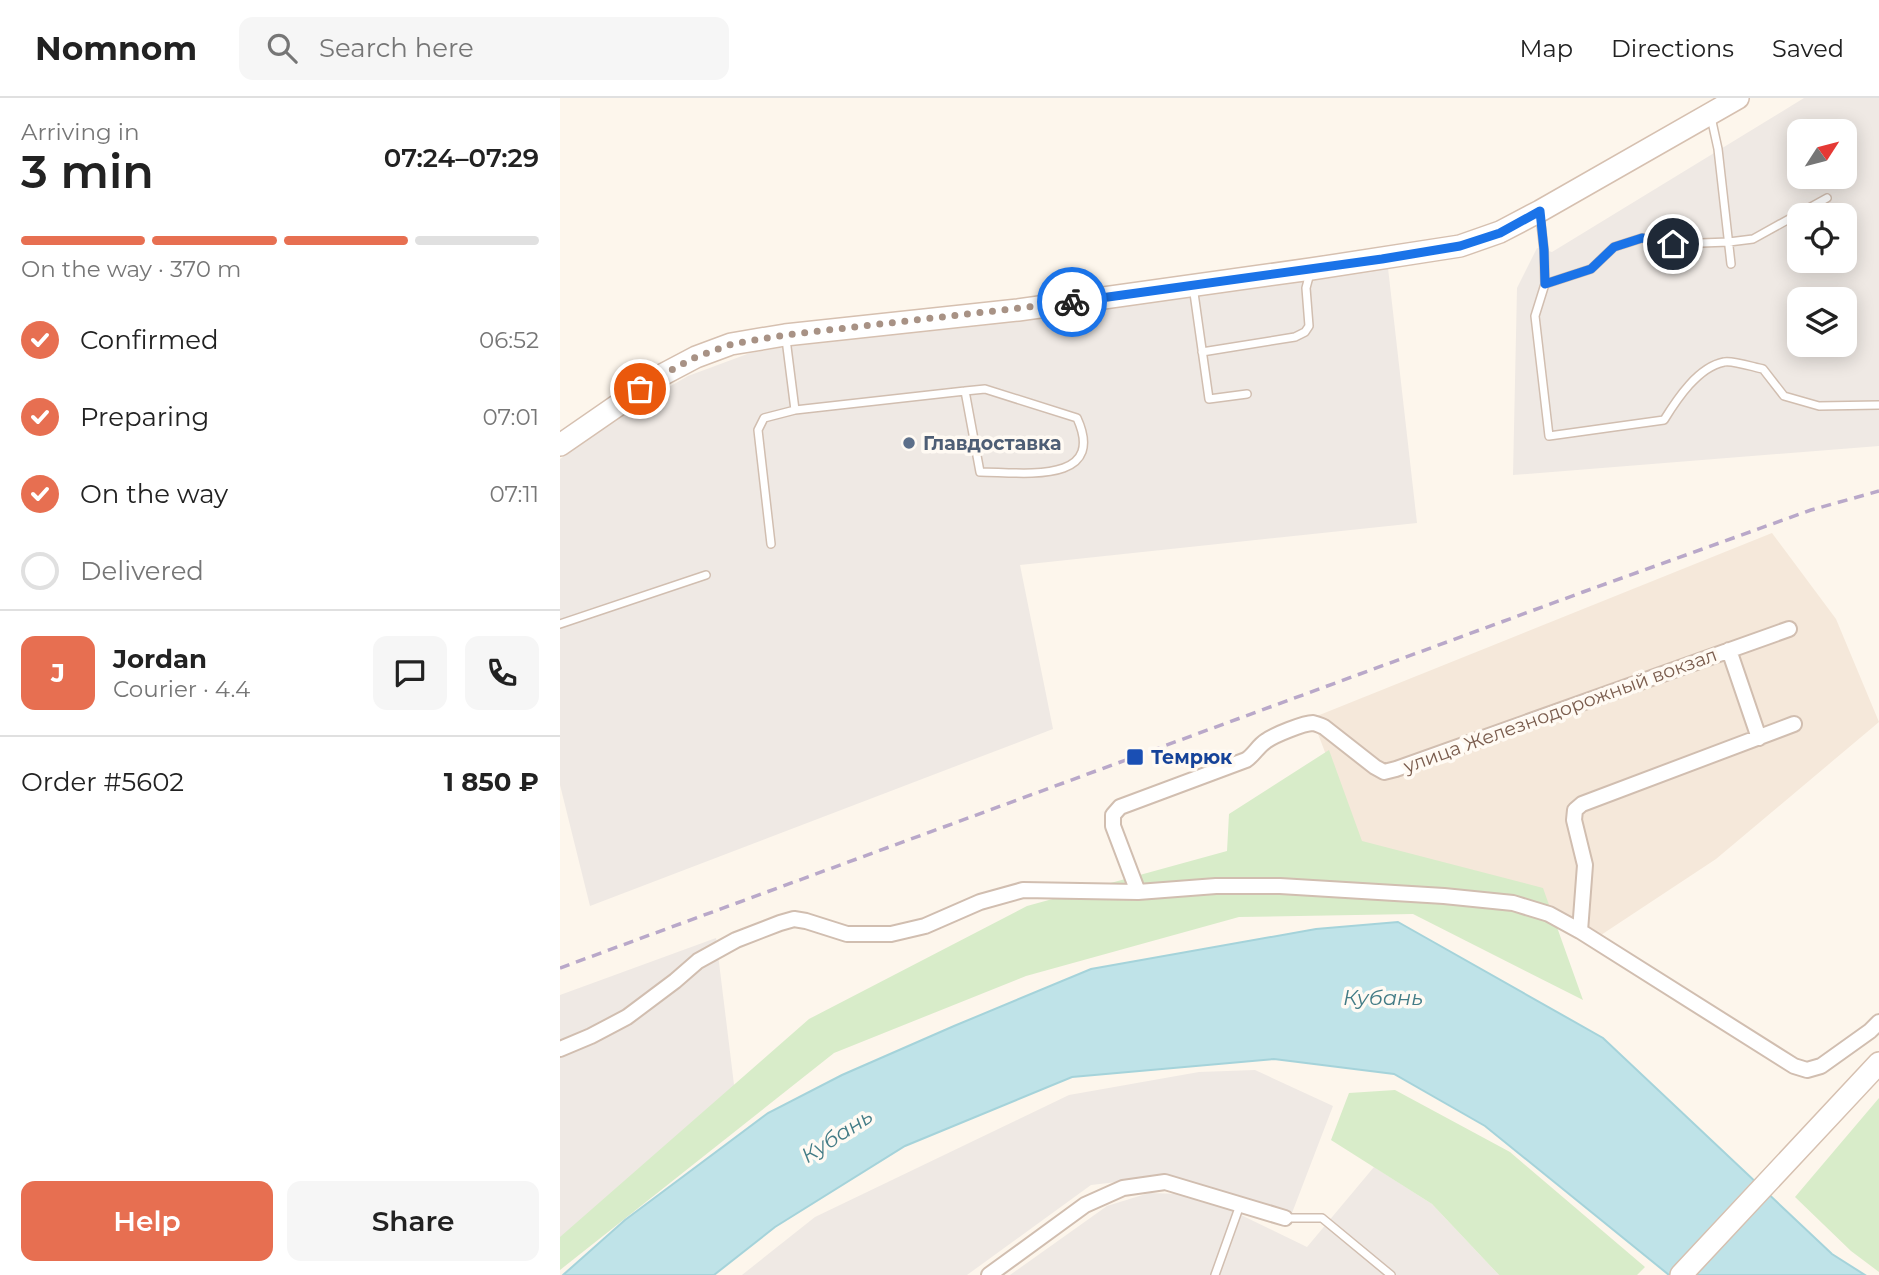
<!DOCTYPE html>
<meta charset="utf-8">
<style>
:root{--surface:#fff;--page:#f6f6f6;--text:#222;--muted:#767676;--line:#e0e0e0;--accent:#e76f51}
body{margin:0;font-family:Montserrat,sans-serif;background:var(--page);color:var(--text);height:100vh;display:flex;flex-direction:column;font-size:26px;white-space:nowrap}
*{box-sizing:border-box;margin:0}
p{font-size:23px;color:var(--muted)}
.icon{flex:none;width:38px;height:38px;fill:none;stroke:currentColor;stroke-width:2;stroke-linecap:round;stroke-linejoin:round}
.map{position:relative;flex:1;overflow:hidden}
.details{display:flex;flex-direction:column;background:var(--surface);width:560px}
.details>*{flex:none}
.needle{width:46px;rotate:54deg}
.buttons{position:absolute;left:1227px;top:21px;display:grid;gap:14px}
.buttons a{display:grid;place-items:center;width:70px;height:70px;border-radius:14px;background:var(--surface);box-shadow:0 4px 18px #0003;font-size:35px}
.pin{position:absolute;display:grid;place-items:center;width:60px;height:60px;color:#fff;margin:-30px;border:4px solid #fff;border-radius:50%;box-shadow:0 2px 7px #0007}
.courier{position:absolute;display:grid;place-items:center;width:70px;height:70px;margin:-35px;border:5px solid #1a73e8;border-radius:50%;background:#fff;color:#222;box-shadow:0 2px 9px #0007}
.overview em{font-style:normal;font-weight:600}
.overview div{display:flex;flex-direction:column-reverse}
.overview{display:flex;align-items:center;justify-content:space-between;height:119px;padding:0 21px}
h1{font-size:46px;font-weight:600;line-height:52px}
.bar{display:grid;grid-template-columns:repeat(4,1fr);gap:10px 7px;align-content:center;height:84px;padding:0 21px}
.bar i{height:9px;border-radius:5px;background:var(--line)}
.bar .selected{background:var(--accent)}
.bar p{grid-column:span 4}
.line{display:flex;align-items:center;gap:18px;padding:0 21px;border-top:2px solid var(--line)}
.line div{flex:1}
.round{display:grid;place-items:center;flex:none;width:74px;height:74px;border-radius:14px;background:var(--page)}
ol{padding:0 21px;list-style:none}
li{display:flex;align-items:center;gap:21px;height:77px}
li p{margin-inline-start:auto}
li .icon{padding:7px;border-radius:50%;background:var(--accent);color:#fff;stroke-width:4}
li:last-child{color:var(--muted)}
li i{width:38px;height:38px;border:4px solid var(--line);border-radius:50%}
.button{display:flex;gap:14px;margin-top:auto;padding:14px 21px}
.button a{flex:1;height:80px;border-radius:14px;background:var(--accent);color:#fff;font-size:28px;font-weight:600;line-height:80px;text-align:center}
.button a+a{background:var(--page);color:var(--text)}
header{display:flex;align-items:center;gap:42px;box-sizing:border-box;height:98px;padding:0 35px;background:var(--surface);border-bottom:2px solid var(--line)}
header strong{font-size:33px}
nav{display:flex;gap:38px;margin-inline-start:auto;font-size:24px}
.search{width:490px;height:63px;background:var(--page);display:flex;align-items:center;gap:18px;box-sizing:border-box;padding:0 24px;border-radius:14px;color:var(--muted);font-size:26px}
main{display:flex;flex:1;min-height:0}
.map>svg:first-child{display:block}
.residential{fill:#f5e8da}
.industrial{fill:#efe9e4;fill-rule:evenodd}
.green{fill:#d8ecc9}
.water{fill:#bfe3e8;stroke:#a5d3da;stroke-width:2}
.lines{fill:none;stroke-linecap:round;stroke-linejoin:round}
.lane-casing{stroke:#d1beb0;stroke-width:10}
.street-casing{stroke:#d1beb0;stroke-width:18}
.secondary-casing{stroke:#d6c0b0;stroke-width:24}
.lane{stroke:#fff;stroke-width:7}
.street{stroke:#fff;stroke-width:14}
.secondary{stroke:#fff;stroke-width:21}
.rail{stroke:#b9a8c9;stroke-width:3.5;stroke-dasharray:10 7;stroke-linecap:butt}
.done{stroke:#a89285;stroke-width:7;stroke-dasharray:0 12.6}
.route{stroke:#1a73e8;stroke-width:9}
.service-dot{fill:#5c6f8a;stroke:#fffaf3;stroke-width:2.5}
.transit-dot{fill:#1a4fb4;stroke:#fffaf3;stroke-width:2.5}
.labels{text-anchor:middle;stroke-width:7;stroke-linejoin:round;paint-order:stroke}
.service-label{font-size:19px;font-weight:bold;fill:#4e5e75;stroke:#fffaf3;text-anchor:start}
.street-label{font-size:19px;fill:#7a5c4d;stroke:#fffaf3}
.transit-label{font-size:19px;font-weight:bold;fill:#164399;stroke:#fffaf3;text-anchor:start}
.water-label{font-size:21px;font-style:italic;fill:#437c86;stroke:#fffaf3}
</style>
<header>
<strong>Nomnom</strong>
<div class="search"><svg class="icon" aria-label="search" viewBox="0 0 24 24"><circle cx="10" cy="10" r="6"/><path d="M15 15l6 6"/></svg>Search here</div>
<nav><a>Map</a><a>Directions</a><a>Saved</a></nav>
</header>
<main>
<section class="details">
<div class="overview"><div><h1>3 min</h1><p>Arriving in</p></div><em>07:24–07:29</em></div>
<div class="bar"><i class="selected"></i><i class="selected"></i><i class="selected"></i><i></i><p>On the way · 370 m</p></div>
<ol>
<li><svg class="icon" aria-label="check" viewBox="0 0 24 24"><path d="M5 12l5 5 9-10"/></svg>Confirmed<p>06:52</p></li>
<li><svg class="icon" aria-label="check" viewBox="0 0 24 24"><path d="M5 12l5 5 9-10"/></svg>Preparing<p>07:01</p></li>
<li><svg class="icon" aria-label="check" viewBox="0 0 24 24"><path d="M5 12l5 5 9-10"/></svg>On the way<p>07:11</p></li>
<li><i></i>Delivered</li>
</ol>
<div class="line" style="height:126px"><b class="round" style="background:var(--accent);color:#fff">J</b><div><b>Jordan</b><p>Courier · 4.4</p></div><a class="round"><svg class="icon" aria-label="chat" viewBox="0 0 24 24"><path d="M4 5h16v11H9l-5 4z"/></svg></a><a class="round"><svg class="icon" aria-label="phone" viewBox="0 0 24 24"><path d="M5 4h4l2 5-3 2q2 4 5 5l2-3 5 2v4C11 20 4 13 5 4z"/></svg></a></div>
<div class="line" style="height:91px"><div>Order #5602</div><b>1 850 ₽</b></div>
<div class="button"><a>Help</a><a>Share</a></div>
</section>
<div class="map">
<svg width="1319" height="1177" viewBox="0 0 1319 1177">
<rect width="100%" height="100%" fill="#fdf6ec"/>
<path class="residential" d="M1212,435l64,86 43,103 -163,137 -115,76 -31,-19 -49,-20 -147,-15 -62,-163z"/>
<path class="industrial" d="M1244,0h75v348l-366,29 4,-187 20,-40 15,4zM1239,33h45v46h-45zM1239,117h45v46h-45zM1239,201h45v46h-45z
M828,170l29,255 -397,42 33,164 -463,177 -30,-121v-326l69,-49 59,-34 62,-23 58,-10z
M156,840l21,171 -177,145v-259z
M695,972l78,36 -41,107 -123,-37 -78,9 -124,90h-225l73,-58 254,-122 130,-23z
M814,1069l58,37 67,71h-489l97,-69 42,-13 34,1 29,7 95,46z"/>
<path class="green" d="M769,652l33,91 181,47 40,112 -170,-86 -174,3 -213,59 -192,77 -274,217v-33l249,-218 218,-113 200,-55 2,-37z
M835,992l115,62 135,115 -8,8h-138l-67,-71 -101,-64 18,-47z
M1319,1000v174l-28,-21 -56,-54z"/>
<path class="water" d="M838,824l205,116 229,216 33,21h-196l-184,-149 -91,-52 -120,-15 -202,18 -167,69 -130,81 -61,48h-151l62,-55 143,-107 74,-38 112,-49 137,-57 225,-40z"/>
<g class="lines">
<g class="lane-casing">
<path id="lane" d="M1151,19l7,32 13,115
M980,117l4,35 1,34 -10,32 14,120 115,-16c13,-21 34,-53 60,-58 8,-2 29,5 39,7l21,27 35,10 60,-1
M985,186l46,-15 23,-22 28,-9 31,6 56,-2 24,-3 74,-41
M633,188l16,113 38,-5
M642,254l93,-15 10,-5 4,-6 -3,-38 4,-15
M235,312l170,-19 20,-2 92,29c31,68 -58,54 -97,54l-15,-81
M211,446l-13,-114 6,-12 31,-8 -9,-71
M0,526l146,-49
M725,1120h37l69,57
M655,1177l25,-70"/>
</g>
<g class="street-casing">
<path id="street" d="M1169,552l30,88
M578,794l-25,-66v-11l7,-8 126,-47c8,-5 12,-14 20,-19 8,-6 38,-18 47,-18 5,1 6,2 11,4l51,40 9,5 12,-3 393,-140
M1020,833l5,-66 -11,-45 1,-10 7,-6 212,-80
M0,951l31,-13 36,-19 48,-36 23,-20 38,-21 44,-17 14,-4 12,2 41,13h44l34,-8 55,-24 43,-12 115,2 78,-6h64l164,10 69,7 36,11 31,17 214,135 13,4 14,-4 49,-35 9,-9
M429,1177l96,-70 38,-17 42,-6 120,36"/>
</g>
<g class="secondary-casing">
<path id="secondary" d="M0,347l100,-69 36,-19 35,-13 54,-9 233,-25 293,-41 149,-23 40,-14 40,-21 198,-113
M1121,1177l198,-212"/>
</g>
<use href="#lane" class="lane"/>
<use href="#street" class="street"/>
<use href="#secondary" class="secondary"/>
<path class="rail" d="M0,870l1023,-376 228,-82 68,-19"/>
</g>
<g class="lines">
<path class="done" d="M80,291l20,-13 36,-19 36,-13 53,-9 287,-33"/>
<path class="route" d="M512,204l310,-43 78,-13 40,-13 40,-22 4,39 1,34 46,-15 23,-22 28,-9 31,6"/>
</g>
<circle class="service-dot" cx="349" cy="345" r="7"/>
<rect class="transit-dot" x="566" y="650" width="18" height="18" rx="3.5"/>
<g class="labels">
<g class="service-label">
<text x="363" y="352">Главдоставка</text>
</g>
<g class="street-label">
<text transform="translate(1000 612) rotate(-20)" y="7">улица Железнодорожный вокзал</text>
</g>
<g class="transit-label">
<text x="591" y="666">Темрюк</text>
</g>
<g class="water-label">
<text x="823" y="907">Кубань</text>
<text transform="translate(277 1038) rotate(-33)" y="7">Кубань</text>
</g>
</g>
</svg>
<div class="buttons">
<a><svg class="needle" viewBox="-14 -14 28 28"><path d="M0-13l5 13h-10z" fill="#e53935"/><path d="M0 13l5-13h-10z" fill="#767676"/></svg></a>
<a><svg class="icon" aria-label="locate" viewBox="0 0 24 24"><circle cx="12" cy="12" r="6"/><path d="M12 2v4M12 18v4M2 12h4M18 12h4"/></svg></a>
<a><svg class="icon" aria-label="layers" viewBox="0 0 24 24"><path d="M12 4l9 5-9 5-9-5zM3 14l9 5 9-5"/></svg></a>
</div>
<div class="pin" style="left:80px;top:291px;background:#ea580c"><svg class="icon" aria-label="bag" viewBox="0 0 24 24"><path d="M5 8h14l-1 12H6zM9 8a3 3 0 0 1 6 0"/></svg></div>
<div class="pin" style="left:1113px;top:146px;background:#1f2937"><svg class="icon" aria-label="home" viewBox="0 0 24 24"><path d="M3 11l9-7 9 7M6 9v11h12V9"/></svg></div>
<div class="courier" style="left:512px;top:204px"><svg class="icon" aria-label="bike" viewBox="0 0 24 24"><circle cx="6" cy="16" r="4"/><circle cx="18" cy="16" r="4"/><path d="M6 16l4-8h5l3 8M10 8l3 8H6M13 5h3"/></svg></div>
</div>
</main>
